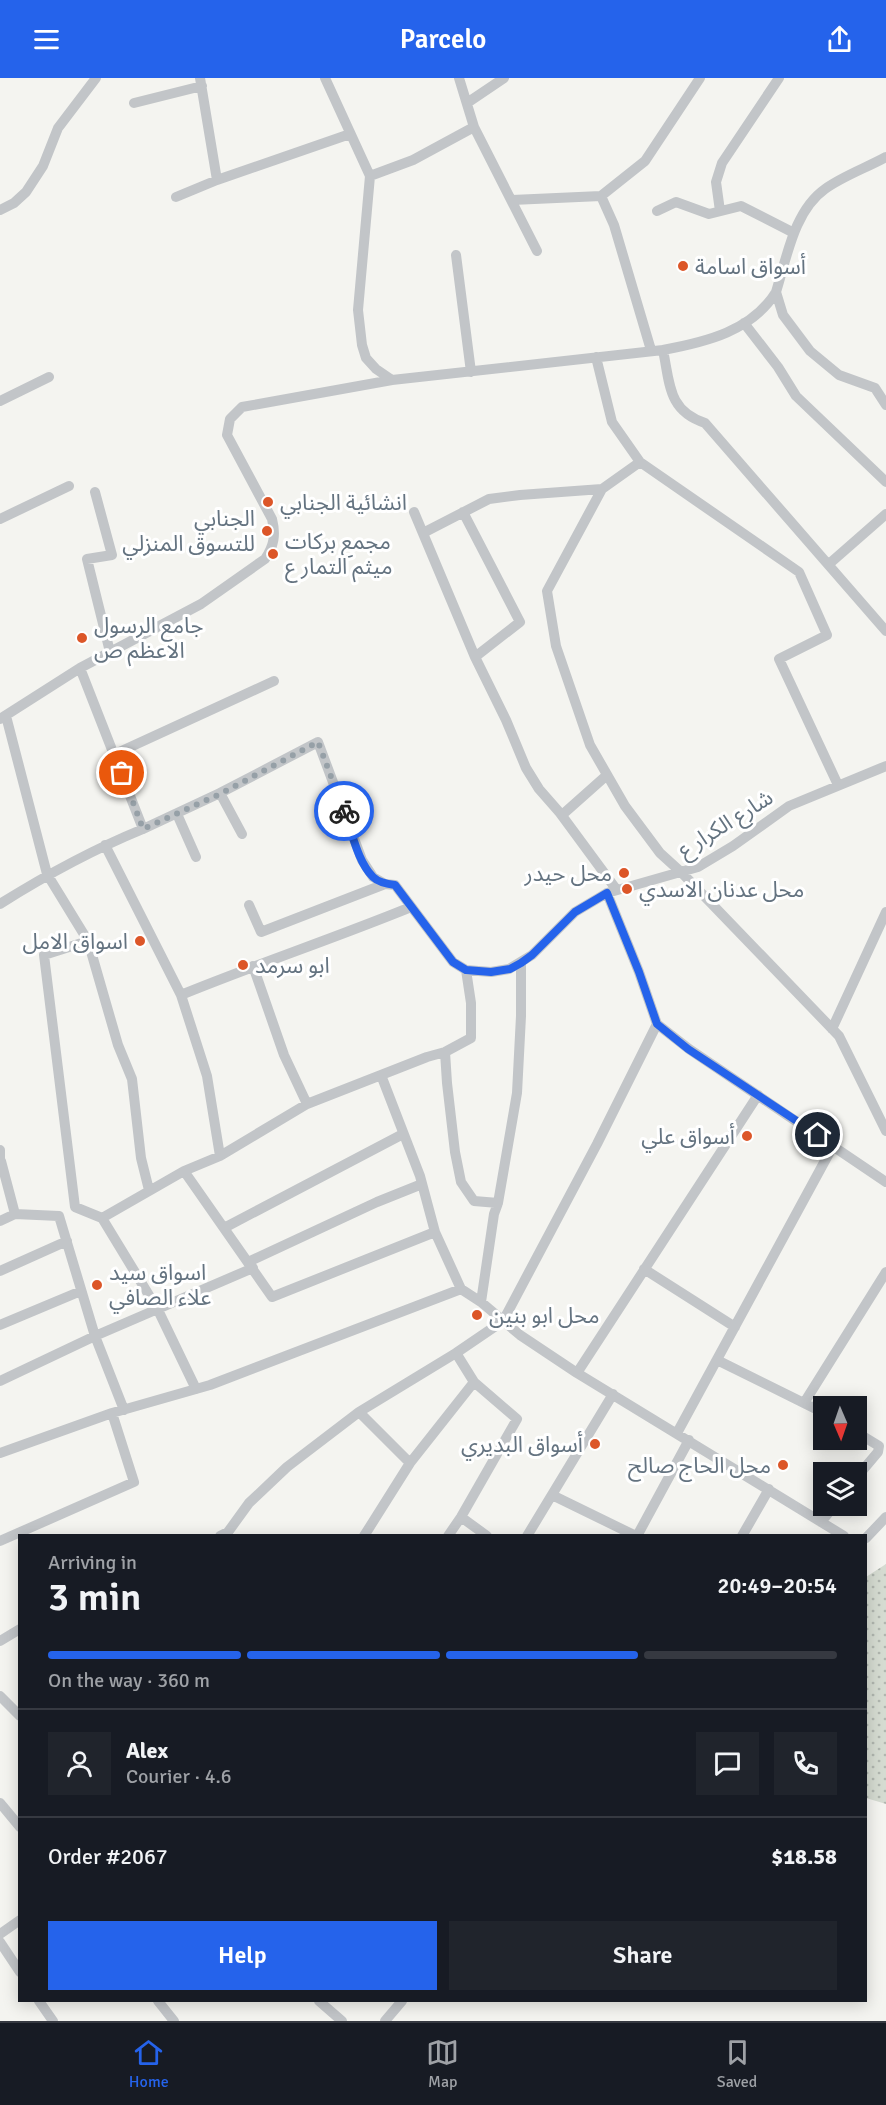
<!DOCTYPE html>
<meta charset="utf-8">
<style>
:root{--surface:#171b24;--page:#20242c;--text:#f1f3f6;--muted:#9ea1a6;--line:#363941;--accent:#2563eb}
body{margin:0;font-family:Signika,"Noto Sans Arabic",sans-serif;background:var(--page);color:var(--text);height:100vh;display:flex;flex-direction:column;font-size:22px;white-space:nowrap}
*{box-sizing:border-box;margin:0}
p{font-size:20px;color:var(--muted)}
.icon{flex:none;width:33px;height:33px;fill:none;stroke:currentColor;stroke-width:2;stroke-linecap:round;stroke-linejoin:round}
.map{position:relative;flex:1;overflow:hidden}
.panel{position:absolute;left:18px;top:1456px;width:849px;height:468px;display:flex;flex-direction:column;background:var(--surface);border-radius:0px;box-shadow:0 3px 15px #0003}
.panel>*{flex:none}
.needle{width:39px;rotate:178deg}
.fabs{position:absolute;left:813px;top:1318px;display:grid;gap:12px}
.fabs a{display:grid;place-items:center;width:54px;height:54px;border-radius:0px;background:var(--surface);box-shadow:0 3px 15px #0003;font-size:30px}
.pin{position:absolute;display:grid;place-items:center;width:51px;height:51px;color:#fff;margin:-26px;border:3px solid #fff;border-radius:50%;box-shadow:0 2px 6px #0007}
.courier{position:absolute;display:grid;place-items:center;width:60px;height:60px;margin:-30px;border:4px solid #2563eb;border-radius:50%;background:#fff;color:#222;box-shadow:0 2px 8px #0007}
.headline em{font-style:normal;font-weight:600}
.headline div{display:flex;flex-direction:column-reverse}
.headline{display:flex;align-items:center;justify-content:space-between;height:102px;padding:0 30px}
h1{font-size:39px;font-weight:600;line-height:45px}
.bar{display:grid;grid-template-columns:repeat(4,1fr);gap:9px 6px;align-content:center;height:72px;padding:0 30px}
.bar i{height:8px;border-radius:4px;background:var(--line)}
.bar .current{background:var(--accent)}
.bar p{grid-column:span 4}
.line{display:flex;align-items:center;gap:15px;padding:0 30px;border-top:2px solid var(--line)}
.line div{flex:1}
.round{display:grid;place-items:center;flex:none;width:63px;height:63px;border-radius:0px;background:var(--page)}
.action{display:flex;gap:12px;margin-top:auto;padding:12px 30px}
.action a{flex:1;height:69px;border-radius:0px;background:var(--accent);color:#fff;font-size:24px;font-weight:600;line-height:69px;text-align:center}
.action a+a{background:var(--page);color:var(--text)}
header{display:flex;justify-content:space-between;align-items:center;height:78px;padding:0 30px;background:var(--accent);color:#fff;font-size:27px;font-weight:600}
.tabs{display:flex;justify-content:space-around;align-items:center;height:84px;border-top:2px solid var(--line);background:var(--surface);font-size:16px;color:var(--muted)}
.tabs a{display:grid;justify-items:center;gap:3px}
.tabs .current{color:var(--accent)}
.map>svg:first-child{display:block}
.grass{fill:url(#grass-dots)}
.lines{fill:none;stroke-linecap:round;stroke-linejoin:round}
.street{stroke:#c2c5c8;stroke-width:10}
.done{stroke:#96a0a7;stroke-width:6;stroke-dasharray:0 10.8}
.route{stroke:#2563eb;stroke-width:8}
.poi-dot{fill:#dc5628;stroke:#fff;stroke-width:2}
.labels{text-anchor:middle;stroke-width:6;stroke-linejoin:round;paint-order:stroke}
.poi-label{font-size:22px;fill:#647380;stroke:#fff;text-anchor:start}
.street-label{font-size:22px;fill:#647380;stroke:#fff}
</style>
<header><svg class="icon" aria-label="menu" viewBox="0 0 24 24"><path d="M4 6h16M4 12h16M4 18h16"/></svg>Parcelo<svg class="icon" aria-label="share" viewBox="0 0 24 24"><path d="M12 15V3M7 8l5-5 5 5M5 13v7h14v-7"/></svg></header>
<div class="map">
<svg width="886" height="1943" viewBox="0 0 886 1943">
<defs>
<pattern id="grass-dots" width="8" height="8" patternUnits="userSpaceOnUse" patternTransform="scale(1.5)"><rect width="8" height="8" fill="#d5dbd1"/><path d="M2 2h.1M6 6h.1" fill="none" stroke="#b0b6af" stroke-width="1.8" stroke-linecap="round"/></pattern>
</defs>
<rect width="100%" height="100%" fill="#f4f4f0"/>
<path class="grass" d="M886,1486v240l-20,-6v-221z"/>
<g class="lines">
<path class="street" d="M200,0l17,102
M325,0l45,98 43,-16 61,-33 -15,-49
M134,25l68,-17
M467,25l37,-25
M474,49l63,124
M370,98l-12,134 4,35 4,13 10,11 16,11
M601,118l13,29 37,125
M176,119l41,-17 133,-46
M512,122l89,-4 44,-35 55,-83
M0,132l14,-7 12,-11 17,-26 15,-38 38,-50
M657,133l19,-9 33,12 32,-8 53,27
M720,133l-4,-29 6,-19 57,-85
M456,177l15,117
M776,214l7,23 27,36 29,24 36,13 11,17
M744,245l34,44 18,29 90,86
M663,272c7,34 5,61 42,73l181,208
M596,279l16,65 28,40 159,110 28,63 -48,24 59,126
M0,323l49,-24
M640,384l-38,27 -55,102 9,55 34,99 35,61 35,47 22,20 157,163 47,95
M95,414l17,63 -25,4 23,93
M414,434l61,145 31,63 20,48 13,21 21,24 56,76
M463,434l57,110 -45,35
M0,441l69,-33
M423,455l66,-34 31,-4 82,-6
M829,486l57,-50
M80,590l63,161 77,-36 98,-51 44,118 11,17 12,7 10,1 58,77 13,8 25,2 18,-3 23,-14 43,-43 32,-19 91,-26 35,-21 56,-40 97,-40
M6,638l41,158 41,67 30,104 14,34 9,79 8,32
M0,641l80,-51 121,-64 64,-45c9,-13 11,-24 7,-40l-45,-84 3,-16 12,-12 150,-27 271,-30c43,-8 89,-19 113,-58 11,-35 18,-81 49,-103 18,-13 41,-21 61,-32
M115,676l159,-73
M220,715l22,41
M177,736l19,43
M562,737l45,-40
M105,767l76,150 26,81 13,80
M0,826c46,-29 92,-54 143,-75
M249,827l12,27 124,-48
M88,863l-44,14 31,252 27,11 56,92 38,79
M253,888l31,89 23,49
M181,917c76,-31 154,-57 230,-88
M657,946l32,25 197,133
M832,951l54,-117
M445,974l2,31 8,69 6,30 13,19 24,2
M381,997l39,101 15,56 26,57
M0,1072v11
M1,1083l14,53 44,2 36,120 29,74
M184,1093l88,126 163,-65
M102,1140l82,-47 36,-15 87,-52 120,-47 18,-5 26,-14v-35l-5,-33
M0,1143l15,-7
M224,1150l179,-94
M248,1184l129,-60 45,-18
M644,1191l91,58
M0,1193l67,-30
M481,1224l13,-88 4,-11 19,-110 4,-77v-53
M0,1247l81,-34
M717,1282l107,53
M577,1295l181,-278
M0,1303l95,-45 158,-68
M804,1325l82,-131
M359,1334l51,51
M856,1354l23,14 -1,6 -22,26
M677,1355l156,-287
M0,1375l112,-40 98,-28 251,-96 20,13 39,33 57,38 267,163
M552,1417l84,41
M461,1439l26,19
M821,1444l13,-16
M220,1458l8,-4 21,-29 38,-36 72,-55 97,-59 47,-32 94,-177 60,-120 -18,-52 -32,-79
M364,1458l46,-73 64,-81
M448,1458l13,-19 56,-98 -43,-37 -18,-29
M527,1458l86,-142
M637,1458l52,-96
M742,1458l27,-47
M866,1460l20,-21
M0,1463l134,-59 -22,-69
M0,1563l20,-12
M0,1618l20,20
M0,1725l20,24
M0,1856l20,-14
M0,1864l20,30
M39,1923l14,20
M158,1923l16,20
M319,1923l23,20
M385,1943l17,-20"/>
</g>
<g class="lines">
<path class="done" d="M122,695l21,56 77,-35 98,-52 26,69"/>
<path class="route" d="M344,733c8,20 13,50 29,66 5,5 14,7 22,8l58,77 13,8 25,2 19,-3 11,-6 11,-8 43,-43 32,-19 32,79 18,52 31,25 130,86"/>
</g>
<g class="poi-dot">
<circle cx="683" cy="188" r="6"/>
<circle cx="268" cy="424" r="6"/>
<circle cx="267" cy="453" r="6"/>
<circle cx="273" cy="476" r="6"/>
<circle cx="82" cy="560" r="6"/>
<circle cx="624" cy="795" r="6"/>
<circle cx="627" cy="811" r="6"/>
<circle cx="140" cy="863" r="6"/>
<circle cx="243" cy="887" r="6"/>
<circle cx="747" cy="1058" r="6"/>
<circle cx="97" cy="1207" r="6"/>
<circle cx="477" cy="1237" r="6"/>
<circle cx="595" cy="1366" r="6"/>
<circle cx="783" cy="1387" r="6"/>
</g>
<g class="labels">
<g class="poi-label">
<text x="695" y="196">أسواق اسامة</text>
<text x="280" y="432">انشائية الجنابي</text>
<text x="255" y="448" text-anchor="end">الجنابي<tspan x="255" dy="25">للتسوق المنزلي</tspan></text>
<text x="285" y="471">مجمع بركات<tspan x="285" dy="25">ميثم التمار ع</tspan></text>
<text x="94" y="555">جامع الرسول<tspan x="94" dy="25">الاعظم ص</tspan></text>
<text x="612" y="803" text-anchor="end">محل حيدر</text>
<text x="639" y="819">محل عدنان الاسدي</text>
<text x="128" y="871" text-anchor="end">اسواق الامل</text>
<text x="255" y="895">ابو سرمد</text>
<text x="735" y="1066" text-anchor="end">أسواق علي</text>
<text x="109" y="1202">اسواق سيد<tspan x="109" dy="25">علاء الصافي</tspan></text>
<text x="489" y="1245">محل ابو بنين</text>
<text x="583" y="1374" text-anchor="end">أسواق البديري</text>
<text x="771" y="1395" text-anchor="end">محل الحاج صالح</text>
</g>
<g class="street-label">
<text transform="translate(725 745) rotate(-32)" y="8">شارع الكرار ع</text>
</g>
</g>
</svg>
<div class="fabs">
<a><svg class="needle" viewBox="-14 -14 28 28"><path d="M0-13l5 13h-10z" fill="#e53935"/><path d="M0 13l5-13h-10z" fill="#9ea1a6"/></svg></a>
<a><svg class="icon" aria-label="layers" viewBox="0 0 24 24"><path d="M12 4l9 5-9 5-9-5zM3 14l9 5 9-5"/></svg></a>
</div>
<div class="pin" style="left:122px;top:695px;background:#ea580c"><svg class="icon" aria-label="bag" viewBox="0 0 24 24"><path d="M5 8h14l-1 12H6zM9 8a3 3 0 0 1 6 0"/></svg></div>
<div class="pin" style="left:818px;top:1057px;background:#1f2937"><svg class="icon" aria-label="home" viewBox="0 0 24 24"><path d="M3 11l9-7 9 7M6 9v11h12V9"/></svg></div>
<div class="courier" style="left:344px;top:733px"><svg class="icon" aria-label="bike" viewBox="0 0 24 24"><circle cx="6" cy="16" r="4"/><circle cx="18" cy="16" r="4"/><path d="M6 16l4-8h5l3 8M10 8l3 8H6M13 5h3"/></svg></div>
<section class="panel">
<div class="headline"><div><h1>3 min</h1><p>Arriving in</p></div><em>20:49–20:54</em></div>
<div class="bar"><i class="current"></i><i class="current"></i><i class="current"></i><i></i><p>On the way · 360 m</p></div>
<div class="line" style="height:108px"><a class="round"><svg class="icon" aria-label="person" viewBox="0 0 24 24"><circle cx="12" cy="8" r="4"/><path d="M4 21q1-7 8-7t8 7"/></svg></a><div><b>Alex</b><p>Courier · 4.6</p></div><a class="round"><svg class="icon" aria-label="chat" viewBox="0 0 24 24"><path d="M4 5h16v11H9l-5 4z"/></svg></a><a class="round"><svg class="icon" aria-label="phone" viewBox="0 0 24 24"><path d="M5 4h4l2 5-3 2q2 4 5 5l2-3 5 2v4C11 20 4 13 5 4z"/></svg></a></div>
<div class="line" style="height:78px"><div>Order #2067</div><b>$18.58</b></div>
<div class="action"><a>Help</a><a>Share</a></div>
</section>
</div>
<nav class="tabs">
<a class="current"><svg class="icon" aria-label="home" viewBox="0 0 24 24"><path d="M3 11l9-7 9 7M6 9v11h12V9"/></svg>Home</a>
<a><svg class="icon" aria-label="map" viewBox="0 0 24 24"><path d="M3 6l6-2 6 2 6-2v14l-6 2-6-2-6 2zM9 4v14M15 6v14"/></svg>Map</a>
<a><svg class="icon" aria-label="saved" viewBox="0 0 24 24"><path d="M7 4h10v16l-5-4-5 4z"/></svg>Saved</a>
</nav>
